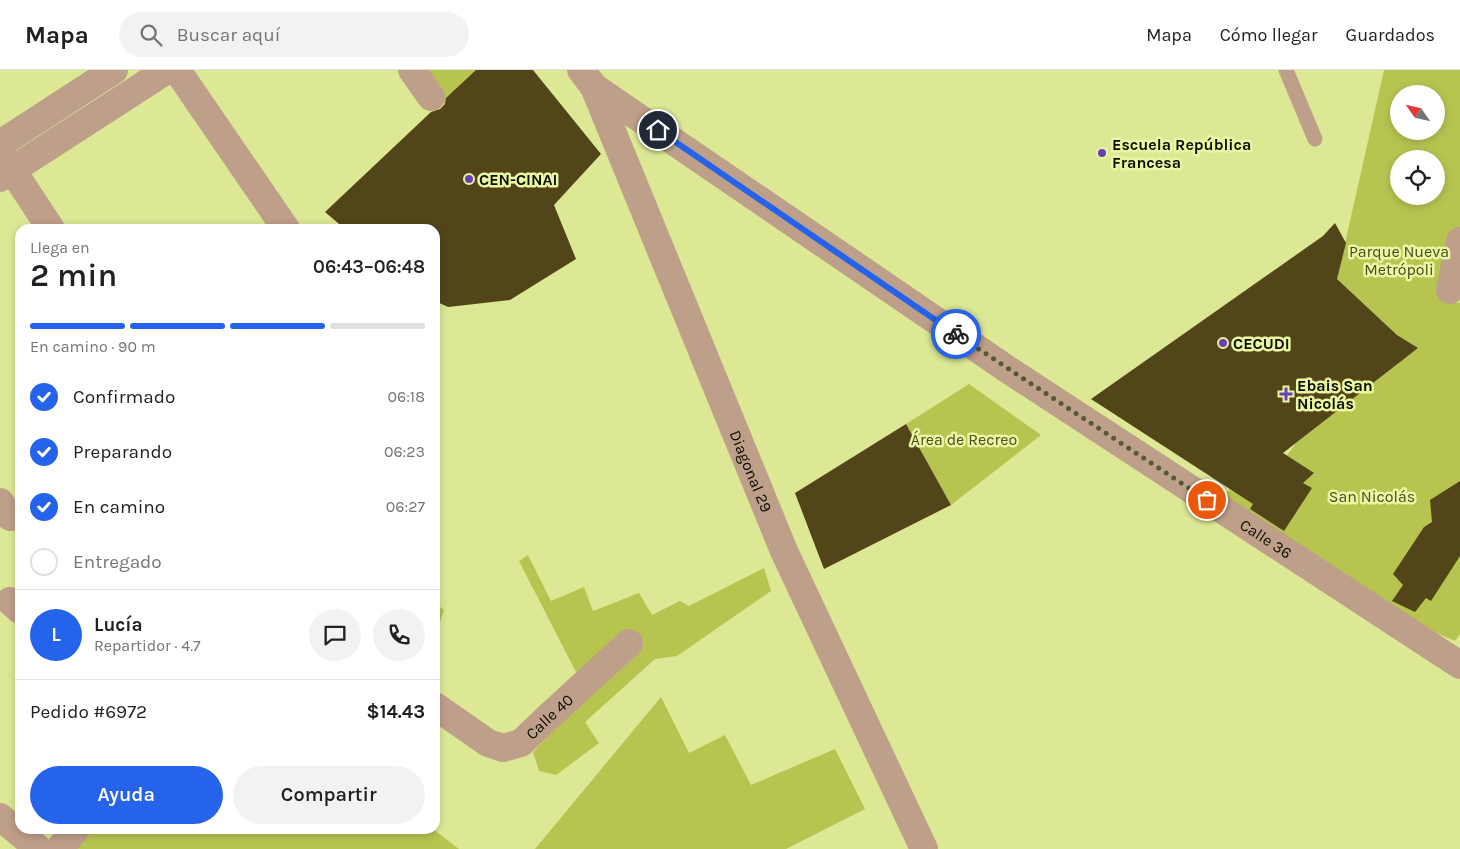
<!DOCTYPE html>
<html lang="es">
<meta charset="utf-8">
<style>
:root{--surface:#fff;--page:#f2f2f2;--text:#202124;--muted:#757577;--line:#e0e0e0;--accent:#2563eb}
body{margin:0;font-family:Karla,sans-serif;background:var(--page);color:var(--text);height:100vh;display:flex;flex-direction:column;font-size:19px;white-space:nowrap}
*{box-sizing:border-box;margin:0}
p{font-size:16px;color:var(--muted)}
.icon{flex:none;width:28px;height:28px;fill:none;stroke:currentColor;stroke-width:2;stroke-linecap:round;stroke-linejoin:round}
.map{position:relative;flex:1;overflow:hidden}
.drawer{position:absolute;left:15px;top:154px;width:425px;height:610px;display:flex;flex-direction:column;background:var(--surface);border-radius:15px;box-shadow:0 2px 8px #0003}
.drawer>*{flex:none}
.needle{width:32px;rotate:304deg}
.buttons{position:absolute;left:1390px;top:15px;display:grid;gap:10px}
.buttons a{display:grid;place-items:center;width:55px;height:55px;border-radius:50%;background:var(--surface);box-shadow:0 2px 8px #0003;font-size:25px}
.pin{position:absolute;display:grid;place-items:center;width:42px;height:42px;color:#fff;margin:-21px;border:2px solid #fff;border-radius:50%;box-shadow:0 1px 5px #0007}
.courier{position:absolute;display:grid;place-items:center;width:50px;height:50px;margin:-25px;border:4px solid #2563eb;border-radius:50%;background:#fff;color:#222;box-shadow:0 1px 6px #0007}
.headline em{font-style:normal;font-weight:600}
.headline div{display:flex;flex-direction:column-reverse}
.headline{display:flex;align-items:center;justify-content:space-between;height:85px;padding:0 15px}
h1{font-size:32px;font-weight:600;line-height:38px}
.bar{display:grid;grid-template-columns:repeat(4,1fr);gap:8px 5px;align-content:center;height:60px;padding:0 15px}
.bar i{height:6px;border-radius:4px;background:var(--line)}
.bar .current{background:var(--accent)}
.bar p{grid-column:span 4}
.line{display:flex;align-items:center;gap:12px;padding:0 15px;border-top:1px solid var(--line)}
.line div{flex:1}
.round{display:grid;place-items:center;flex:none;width:52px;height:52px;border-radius:26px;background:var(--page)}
ol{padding:0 15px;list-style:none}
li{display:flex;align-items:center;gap:15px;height:55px}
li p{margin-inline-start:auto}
li .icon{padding:5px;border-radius:50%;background:var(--accent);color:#fff;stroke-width:4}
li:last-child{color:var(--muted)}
li i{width:28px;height:28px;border:2px solid var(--line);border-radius:50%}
.action{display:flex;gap:10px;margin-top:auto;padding:10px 15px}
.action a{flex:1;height:58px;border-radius:30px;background:var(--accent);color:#fff;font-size:20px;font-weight:600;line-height:58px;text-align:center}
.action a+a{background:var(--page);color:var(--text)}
header{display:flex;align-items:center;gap:30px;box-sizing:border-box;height:70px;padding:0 25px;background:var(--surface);border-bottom:1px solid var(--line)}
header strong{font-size:24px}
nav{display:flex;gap:28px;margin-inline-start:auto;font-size:18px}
.search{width:350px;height:45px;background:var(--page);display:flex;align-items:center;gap:12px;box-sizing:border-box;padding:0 18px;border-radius:28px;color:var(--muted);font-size:19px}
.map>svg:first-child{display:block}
.green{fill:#b8c450;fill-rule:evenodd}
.building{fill:#514519}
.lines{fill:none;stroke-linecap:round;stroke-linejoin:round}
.service{stroke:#be9f8a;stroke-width:15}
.minor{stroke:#be9f8a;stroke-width:28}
.done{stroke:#555a34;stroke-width:5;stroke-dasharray:0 9}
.route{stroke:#2563eb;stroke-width:6}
.poi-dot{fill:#693fb8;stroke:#ebf6a2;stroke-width:2}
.labels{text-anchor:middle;stroke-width:5;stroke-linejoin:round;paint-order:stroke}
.poi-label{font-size:16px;font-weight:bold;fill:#0c0e00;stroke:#ebf6a2;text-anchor:start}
.park-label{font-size:16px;fill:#484d1d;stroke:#ebf6a2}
.street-label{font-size:16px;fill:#0c0e00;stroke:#ebf6a2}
</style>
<header>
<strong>Mapa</strong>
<div class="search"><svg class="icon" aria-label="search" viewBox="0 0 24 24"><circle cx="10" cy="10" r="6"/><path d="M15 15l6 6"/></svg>Buscar aquí</div>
<nav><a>Mapa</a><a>Cómo llegar</a><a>Guardados</a></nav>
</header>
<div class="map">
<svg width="1460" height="779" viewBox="0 0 1460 779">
<rect width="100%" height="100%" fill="#dde895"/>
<path class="green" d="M420,0h77l-51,37z
M1384,0h76v171l-14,60 14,2v331l-5,7 -98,-43 -138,-102 64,-35 13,-18 122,-95 -21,-13 -60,-56zM1399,24h37v37h-37zM1399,89h37v37h-37z
M969,314l72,51 -90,70 -45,-81z
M528,485l23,46 33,-14 9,24 46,-18 13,22 28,-14 9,5 75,-38 7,23 -94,65 -22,3 -70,63 14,21 -43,32 -17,-4 -6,-19 14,-15 30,-63 -58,-113z
M435,533l9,7 -9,26z
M661,627l28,56 36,-18 26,50 84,-36 30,60 -79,40h-251z
M79,759h354l26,20h-399z"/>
<path class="building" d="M476,0h57l68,84 -47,51 22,54 -66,41 -62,7 -13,-6v-72h-90l-20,-17 106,-100 9,-3 5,-5 1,-6z
M1335,153l11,20 -9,36 60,56 21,13 -135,105 31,20 -11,10 9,5 -28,43 -34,-22 3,-5 -162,-105 232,-163z
M906,354l45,81 -127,64 -29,-76z
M1460,411v75l-29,45 -5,-3 -11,14 -23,-11 11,-16 -10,-11 31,-47 8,-5 -2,-22z"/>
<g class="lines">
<path class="service" d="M1286,0l29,69"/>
<g class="minor">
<path d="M177,0l109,159"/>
<path d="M412,0l19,27"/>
<path id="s1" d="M581,0l13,17 413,282 453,296"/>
<path id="s2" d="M594,17l190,464 140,298"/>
<path d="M0,74l114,-74"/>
<path d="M3,86l48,73"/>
<path d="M0,108l167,-108"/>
<path d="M1450,220l10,-49"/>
<path d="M0,432l10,15"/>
<path d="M10,531l10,9"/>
<path id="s3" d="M435,636l53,37 15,5 18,-5 25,-24 83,-76"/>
<path d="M0,747l39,32"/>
<path d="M59,779l17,-20"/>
</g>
</g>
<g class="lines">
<path class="done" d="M956,264l251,166"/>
<path class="route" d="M658,60l298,204"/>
</g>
<g class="poi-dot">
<circle cx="1102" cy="83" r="5"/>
<circle cx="469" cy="109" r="5"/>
<circle cx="1223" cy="273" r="5"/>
<path d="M1283.5 316.5h5v5h5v5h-5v5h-5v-5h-5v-5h5z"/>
</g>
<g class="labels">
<g class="poi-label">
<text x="1112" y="80">Escuela República<tspan x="1112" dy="18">Francesa</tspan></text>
<text x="479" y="115">CEN-CINAI</text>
<text x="1233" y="279">CECUDI</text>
<text x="1297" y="321">Ebais San<tspan x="1297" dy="18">Nicolás</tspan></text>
</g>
<g class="park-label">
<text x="1399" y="187">Parque Nueva<tspan x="1399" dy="18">Metrópoli</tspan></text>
<text x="964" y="375">Área de Recreo</text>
<text x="1372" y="432">San Nicolás</text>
</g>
<g class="street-label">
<text dy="6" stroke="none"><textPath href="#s2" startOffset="415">Diagonal 29</textPath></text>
<text dy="6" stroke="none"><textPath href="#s1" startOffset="831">Calle 36</textPath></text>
<text dy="6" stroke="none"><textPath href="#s3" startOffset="138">Calle 40</textPath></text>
</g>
</g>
</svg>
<div class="buttons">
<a><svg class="needle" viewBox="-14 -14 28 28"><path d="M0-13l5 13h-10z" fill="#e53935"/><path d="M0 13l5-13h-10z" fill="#757577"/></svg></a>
<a><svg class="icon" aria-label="locate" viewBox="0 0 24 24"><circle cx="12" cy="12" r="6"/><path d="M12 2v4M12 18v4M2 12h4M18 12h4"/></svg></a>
</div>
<div class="pin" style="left:1207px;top:430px;background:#ea580c"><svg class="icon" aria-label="bag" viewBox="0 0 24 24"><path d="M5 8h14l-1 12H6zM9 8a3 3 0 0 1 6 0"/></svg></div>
<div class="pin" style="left:658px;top:60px;background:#1f2937"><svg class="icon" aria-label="home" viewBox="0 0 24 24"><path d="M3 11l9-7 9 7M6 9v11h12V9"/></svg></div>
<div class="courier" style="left:956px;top:264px"><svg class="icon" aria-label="bike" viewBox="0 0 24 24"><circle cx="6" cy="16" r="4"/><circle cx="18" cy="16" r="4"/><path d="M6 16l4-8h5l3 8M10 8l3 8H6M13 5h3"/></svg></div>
<section class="drawer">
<div class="headline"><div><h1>2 min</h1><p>Llega en</p></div><em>06:43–06:48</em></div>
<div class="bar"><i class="current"></i><i class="current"></i><i class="current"></i><i></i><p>En camino · 90 m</p></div>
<ol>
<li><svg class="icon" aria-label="check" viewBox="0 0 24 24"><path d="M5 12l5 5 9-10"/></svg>Confirmado<p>06:18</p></li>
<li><svg class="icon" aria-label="check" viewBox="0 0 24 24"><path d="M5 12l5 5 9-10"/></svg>Preparando<p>06:23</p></li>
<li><svg class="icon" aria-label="check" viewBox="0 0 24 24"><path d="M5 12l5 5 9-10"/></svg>En camino<p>06:27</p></li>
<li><i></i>Entregado</li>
</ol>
<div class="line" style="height:90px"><b class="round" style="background:var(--accent);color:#fff">L</b><div><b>Lucía</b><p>Repartidor · 4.7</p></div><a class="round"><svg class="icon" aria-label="chat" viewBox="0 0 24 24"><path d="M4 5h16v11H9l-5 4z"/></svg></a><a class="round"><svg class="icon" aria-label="phone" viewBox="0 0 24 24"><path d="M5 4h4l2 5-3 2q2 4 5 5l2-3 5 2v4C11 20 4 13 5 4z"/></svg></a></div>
<div class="line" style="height:65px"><div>Pedido #6972</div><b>$14.43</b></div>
<div class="action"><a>Ayuda</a><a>Compartir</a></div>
</section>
</div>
